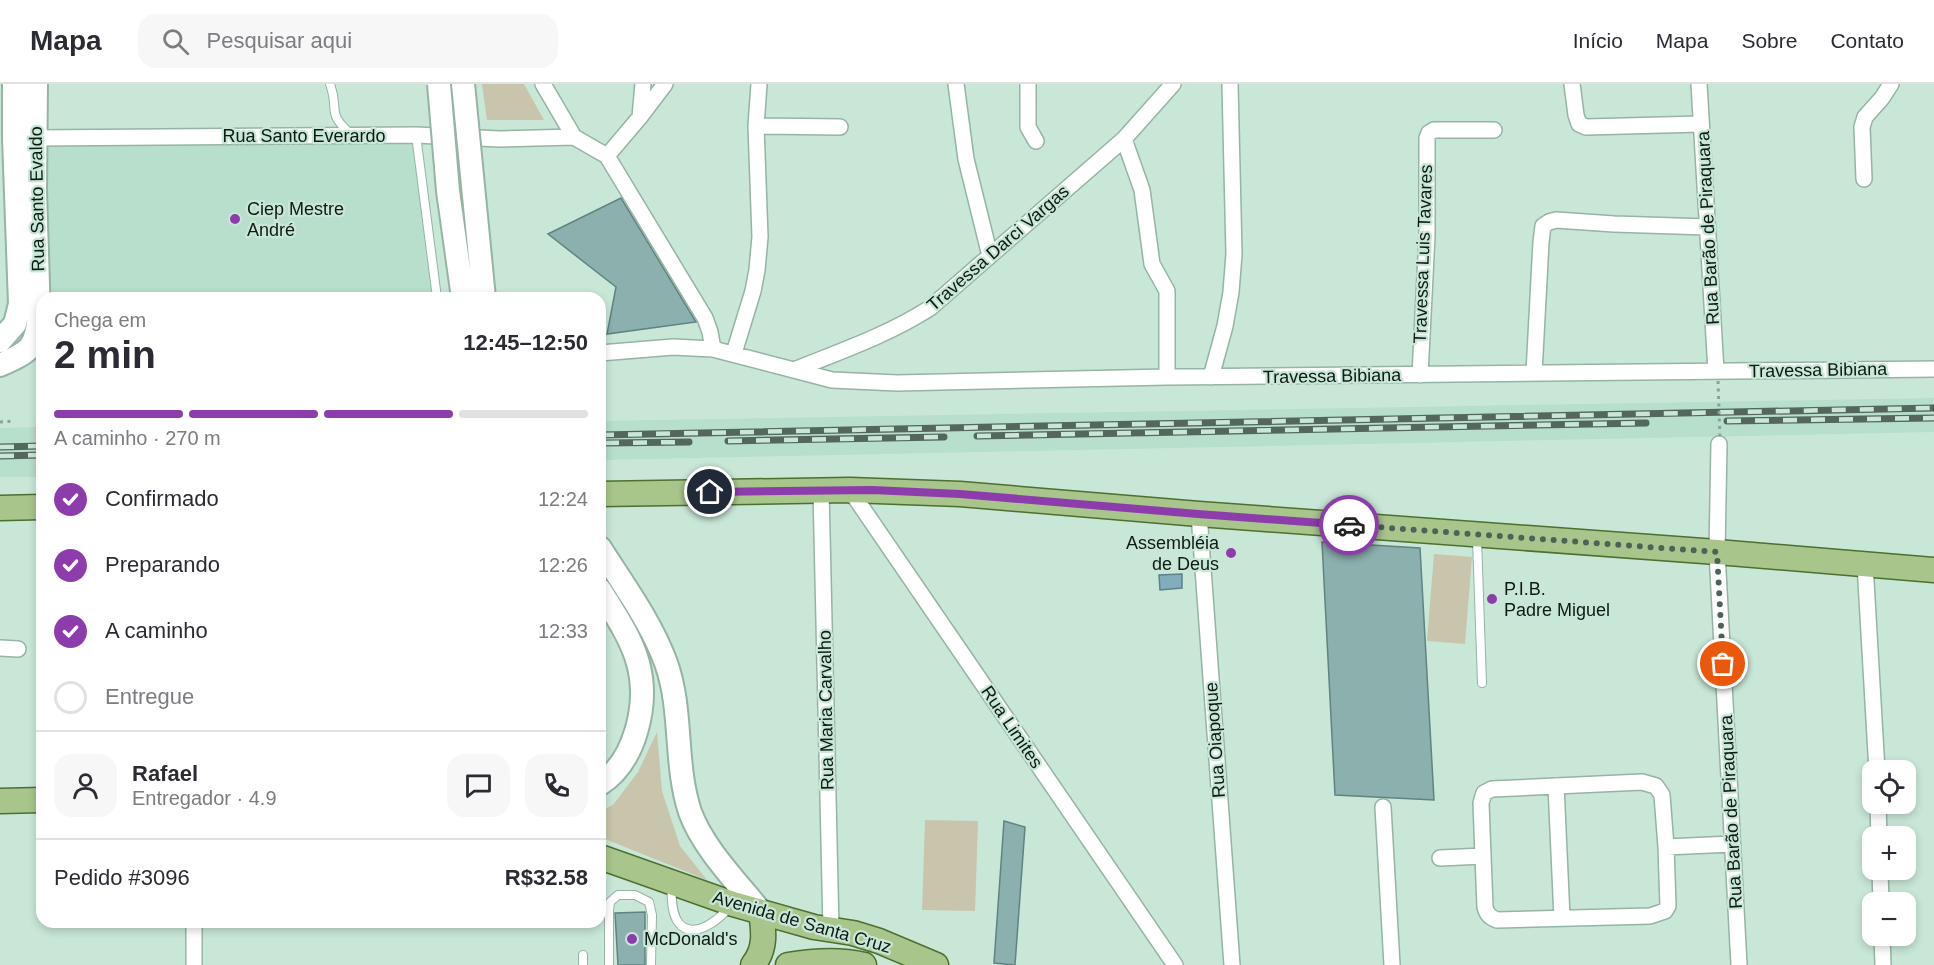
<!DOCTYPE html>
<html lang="pt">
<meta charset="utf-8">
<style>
:root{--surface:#fff;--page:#f7f7f7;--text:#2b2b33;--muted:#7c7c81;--line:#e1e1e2;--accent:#8d3cac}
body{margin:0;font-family:Arial,sans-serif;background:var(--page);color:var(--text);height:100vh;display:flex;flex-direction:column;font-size:22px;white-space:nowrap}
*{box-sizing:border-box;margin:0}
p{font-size:20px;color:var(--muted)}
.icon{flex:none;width:33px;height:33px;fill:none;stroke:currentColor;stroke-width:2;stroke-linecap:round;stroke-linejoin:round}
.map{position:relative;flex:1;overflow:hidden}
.sheet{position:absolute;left:36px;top:208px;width:570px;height:636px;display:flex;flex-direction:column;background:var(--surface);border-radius:18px;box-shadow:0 3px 9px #0003}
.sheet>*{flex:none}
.tools{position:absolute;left:1862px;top:676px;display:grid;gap:12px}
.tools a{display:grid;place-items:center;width:54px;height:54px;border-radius:12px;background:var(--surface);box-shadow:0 3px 9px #0003;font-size:30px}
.pin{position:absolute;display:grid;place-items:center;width:51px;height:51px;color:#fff;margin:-26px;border:3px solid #fff;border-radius:50%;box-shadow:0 2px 6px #0007}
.courier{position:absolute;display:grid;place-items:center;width:60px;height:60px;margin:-30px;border:4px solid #8d3cac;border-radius:50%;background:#fff;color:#222;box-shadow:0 2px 8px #0007}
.overview em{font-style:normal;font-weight:600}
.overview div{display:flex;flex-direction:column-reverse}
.overview{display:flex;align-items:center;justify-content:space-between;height:102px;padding:0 18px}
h1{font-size:39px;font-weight:600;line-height:45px}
.bar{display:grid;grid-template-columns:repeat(4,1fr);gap:9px 6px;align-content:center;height:72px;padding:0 18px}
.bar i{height:8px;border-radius:4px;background:var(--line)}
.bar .on{background:var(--accent)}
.bar p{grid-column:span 4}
.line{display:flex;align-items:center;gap:15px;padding:0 18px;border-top:2px solid var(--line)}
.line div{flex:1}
.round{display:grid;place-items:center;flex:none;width:63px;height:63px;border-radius:18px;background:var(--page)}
ol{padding:0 18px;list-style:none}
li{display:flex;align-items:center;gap:18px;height:66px}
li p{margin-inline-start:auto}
li .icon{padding:6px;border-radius:50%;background:var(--accent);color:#fff;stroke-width:4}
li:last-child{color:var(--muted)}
li i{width:33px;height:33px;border:3px solid var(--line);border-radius:50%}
header{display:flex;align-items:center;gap:36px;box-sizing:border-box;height:84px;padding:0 30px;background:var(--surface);border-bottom:2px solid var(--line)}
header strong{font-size:28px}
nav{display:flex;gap:33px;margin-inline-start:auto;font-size:21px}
.search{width:420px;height:54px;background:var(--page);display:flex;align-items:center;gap:15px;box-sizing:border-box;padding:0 21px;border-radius:18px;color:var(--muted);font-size:22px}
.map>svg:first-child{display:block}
.built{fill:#b8dfcb}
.green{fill:#c9c5ac}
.water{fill:#83adbd;stroke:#60818a;stroke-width:1.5}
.building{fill:#8bb0ae;stroke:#608382;stroke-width:1.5}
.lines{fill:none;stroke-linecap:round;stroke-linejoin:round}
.service-casing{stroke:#96b4a4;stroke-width:10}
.minor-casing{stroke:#96b4a4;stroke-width:18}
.secondary-casing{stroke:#96b4a4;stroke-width:26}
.primary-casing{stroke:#4c702f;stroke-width:27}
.path{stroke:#8ba397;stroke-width:3;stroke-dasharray:3 4.5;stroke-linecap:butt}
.service{stroke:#fff;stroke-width:8}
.minor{stroke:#fff;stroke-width:15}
.secondary{stroke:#fff;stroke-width:22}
.primary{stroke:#a8c58b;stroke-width:24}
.rail-casing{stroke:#54675d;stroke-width:7}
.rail{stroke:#c8e7d7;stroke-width:4.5;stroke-dasharray:14;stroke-linecap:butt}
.secondary-bridge-casing{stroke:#96b4a4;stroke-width:26;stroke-linecap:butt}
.path-bridge{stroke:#8ba397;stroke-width:3;stroke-dasharray:3 4.5;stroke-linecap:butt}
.secondary-bridge{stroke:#fff;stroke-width:22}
.done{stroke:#4f6258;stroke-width:6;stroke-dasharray:0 10.8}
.route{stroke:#8d3cac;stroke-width:8}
.poi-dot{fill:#8d3cac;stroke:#c8e7d7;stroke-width:2}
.labels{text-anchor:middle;stroke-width:4.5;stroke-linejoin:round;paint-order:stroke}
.street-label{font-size:18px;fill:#0e1a14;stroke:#c8e7d7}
.poi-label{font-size:18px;fill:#0e1a14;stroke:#c8e7d7;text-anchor:start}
</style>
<header>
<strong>Mapa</strong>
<div class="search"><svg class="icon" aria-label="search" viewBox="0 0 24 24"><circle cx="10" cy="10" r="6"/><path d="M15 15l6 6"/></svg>Pesquisar aqui</div>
<nav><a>Início</a><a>Mapa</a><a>Sobre</a><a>Contato</a></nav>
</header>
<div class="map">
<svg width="1934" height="881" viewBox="0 0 1934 881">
<rect width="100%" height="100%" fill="#c8e7d7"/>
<path class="built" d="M416,51l18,163h-385l-10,-158z
M1934,314v34l-1334,28v-39z
M42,343v50h-42v-49z"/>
<path class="green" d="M482,0h42l20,36h-57z
M1434,470l38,3 -7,87 -38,-3z
M657,648l5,59 18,55 27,34 -107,-43v-26l13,-6 25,-33z
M925,736l53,1 -3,90 -53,-1z"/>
<path class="water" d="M1182,490v14l-22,2 -1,-15z"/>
<path class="building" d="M621,114l75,124 -89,12 9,-47 -68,-53z
M1322,458l98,6 14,252 -99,-5z
M1004,737l21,6 -10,138 -21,-2z
M645,828v53h-27l-3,-52z"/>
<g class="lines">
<g class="service-casing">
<path id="service" d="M330,0c10,27 -5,28 22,51
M416,51l21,163
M1477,455l5,144
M671,801c1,11 0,27 7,37 15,20 41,-3 52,-15
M583,871v10
M609,881v-55l1,-8 8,-7h17l14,7 3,13 -1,50"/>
</g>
<g class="minor-casing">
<path id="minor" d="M543,0l31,53 33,19 98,162 5,14 3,17
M956,0l10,75 24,97
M1028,0v43l8,14
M1572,0l4,31 3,9 7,3 115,-3
M1699,0l17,287
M640,33l3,-33
M756,42l84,1
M35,54l381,-3 84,4 74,-2
M1124,55l18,51 10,74 15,27v86
M607,72l33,-39 25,-33
M1864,95l-2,-52 3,-10 17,-19 9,-14
M600,269l73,-6 40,2 119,31 65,3 270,-6 767,-8
M734,269l19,-62 4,-21 3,-33 -4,-111 3,-42
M794,286c47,-19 94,-35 136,-62l194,-169 49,-55
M1534,289l7,-131 2,-16 6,-4 7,-2 58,4 93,3
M1420,291l7,-139v-98l2,-5 5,-3h60
M1211,293l14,-51 6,-34 3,-38 -4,-170
M1719,360l-2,108 22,413
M821,406l10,439
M850,406l325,475
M1199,430l33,451
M1865,480l12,207
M0,564l18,1
M1556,702l6,132
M1878,720l1,33
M1383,723l9,158
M1483,772l-2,-53 3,-10 8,-4 150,-7 14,4 6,9 4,52
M1440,774l43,-2 2,51c2,8 5,10 12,13l153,-4 15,-5 3,-5 -2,-59 66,-3
M1880,786l1,33
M1882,852l1,29
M194,881v-43"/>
</g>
<g class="secondary-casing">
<path id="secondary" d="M0,257l15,-17 5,-20 -6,-166v-54
M0,281c29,-13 36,-16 39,-49l-4,-125 1,-107
M600,464c23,36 51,74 66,115 17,47 8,101 24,149 13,36 47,70 71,100
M600,506c14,23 31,47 38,73 11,40 -2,98 -38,121"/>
</g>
<g class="primary-casing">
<path id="primary" d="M600,410l250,-4 110,4 239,20 518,38 217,18
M0,424l42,-1
M0,717l42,-1
M600,773l133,47 81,23 39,6 26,8 57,24
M753,881c13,-16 11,-33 8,-53
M788,881c25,-4 51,-6 76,0"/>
</g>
<path class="path" d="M0,338l13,-1"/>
<use href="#service" class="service"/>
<use href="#minor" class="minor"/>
<use href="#secondary" class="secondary"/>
<use href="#primary" class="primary"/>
<g class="rail-casing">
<path id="rail" d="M1727,337l207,-3
M600,351l1334,-27
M977,352l669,-13
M728,357l216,-4
M605,359l84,-1
M0,363l42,-1
M0,372l42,-1"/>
</g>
<use href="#rail" class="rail"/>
<g class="secondary-bridge-casing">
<path id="secondary-bridge" d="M439,0l9,107 15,107
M463,0l21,214"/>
</g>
<path class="path-bridge" d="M1718,297l2,58"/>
<use href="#secondary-bridge" class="secondary-bridge"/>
</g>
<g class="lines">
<path class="done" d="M1349,441l368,27 6,112"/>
<path class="route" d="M710,408l162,-2 88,4 238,20 151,11"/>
</g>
<g class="poi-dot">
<circle cx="235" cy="135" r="6"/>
<circle cx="1231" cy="469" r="6"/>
<circle cx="1492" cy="515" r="6"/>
<circle cx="632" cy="855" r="6"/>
</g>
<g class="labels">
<g class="street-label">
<text x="304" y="58">Rua Santo Everardo</text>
<text transform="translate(37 115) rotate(-91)" y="6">Rua Santo Evaldo</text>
<text transform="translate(1708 144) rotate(-93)" y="6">Rua Barão de Piraquara</text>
<text transform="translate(998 164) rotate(-41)" y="6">Travessa Darci Vargas</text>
<text transform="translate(1423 170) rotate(-88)" y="6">Travessa Luis Tavares</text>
<text transform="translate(1818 286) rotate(-1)" y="6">Travessa Bibiana</text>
<text transform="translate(1332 292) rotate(-1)" y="6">Travessa Bibiana</text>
<text transform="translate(826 626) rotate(-91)" y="6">Rua Maria Carvalho</text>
<text transform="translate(1012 643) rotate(56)" y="6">Rua Limites</text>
<text transform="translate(1215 656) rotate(-94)" y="6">Rua Oiapoque</text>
<text transform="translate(1731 728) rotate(-93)" y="6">Rua Barão de Piraquara</text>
<text transform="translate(802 838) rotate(16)" y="6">Avenida de Santa Cruz</text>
</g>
<g class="poi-label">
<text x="247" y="131">Ciep Mestre<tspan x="247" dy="21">André</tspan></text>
<text x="1219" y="465" text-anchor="end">Assembléia<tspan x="1219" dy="21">de Deus</tspan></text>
<text x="1504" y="511">P.I.B.<tspan x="1504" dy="21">Padre Miguel</tspan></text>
<text x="644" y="861">McDonald's</text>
</g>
</g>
</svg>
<div class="tools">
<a><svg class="icon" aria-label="locate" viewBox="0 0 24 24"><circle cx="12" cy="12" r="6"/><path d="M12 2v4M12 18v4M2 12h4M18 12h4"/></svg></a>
<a>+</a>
<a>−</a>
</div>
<div class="pin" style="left:1723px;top:580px;background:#ea580c"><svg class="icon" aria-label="bag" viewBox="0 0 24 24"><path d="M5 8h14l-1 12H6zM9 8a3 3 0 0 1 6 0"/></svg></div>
<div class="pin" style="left:710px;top:408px;background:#1f2937"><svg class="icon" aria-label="home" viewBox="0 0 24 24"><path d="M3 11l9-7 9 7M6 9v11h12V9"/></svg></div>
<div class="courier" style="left:1349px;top:441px"><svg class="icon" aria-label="car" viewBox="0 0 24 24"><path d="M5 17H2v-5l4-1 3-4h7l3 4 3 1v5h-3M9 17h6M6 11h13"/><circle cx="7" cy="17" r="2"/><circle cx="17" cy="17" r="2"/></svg></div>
<section class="sheet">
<div class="overview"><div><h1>2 min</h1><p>Chega em</p></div><em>12:45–12:50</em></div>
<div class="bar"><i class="on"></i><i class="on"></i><i class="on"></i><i></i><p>A caminho · 270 m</p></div>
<ol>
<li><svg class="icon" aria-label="check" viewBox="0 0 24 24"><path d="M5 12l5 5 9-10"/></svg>Confirmado<p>12:24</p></li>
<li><svg class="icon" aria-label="check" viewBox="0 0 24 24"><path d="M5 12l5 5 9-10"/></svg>Preparando<p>12:26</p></li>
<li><svg class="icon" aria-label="check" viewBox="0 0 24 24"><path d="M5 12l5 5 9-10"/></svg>A caminho<p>12:33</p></li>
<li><i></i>Entregue</li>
</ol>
<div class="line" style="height:108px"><a class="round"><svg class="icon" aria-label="person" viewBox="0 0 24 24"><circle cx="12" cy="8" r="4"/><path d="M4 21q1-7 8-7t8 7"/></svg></a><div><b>Rafael</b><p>Entregador · 4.9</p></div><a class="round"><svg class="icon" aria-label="chat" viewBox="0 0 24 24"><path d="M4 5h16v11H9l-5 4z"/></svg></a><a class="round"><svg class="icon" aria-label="phone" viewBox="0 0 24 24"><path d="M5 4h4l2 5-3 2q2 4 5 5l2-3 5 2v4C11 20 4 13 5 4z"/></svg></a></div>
<div class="line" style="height:78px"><div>Pedido #3096</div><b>R$32.58</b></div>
</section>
</div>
